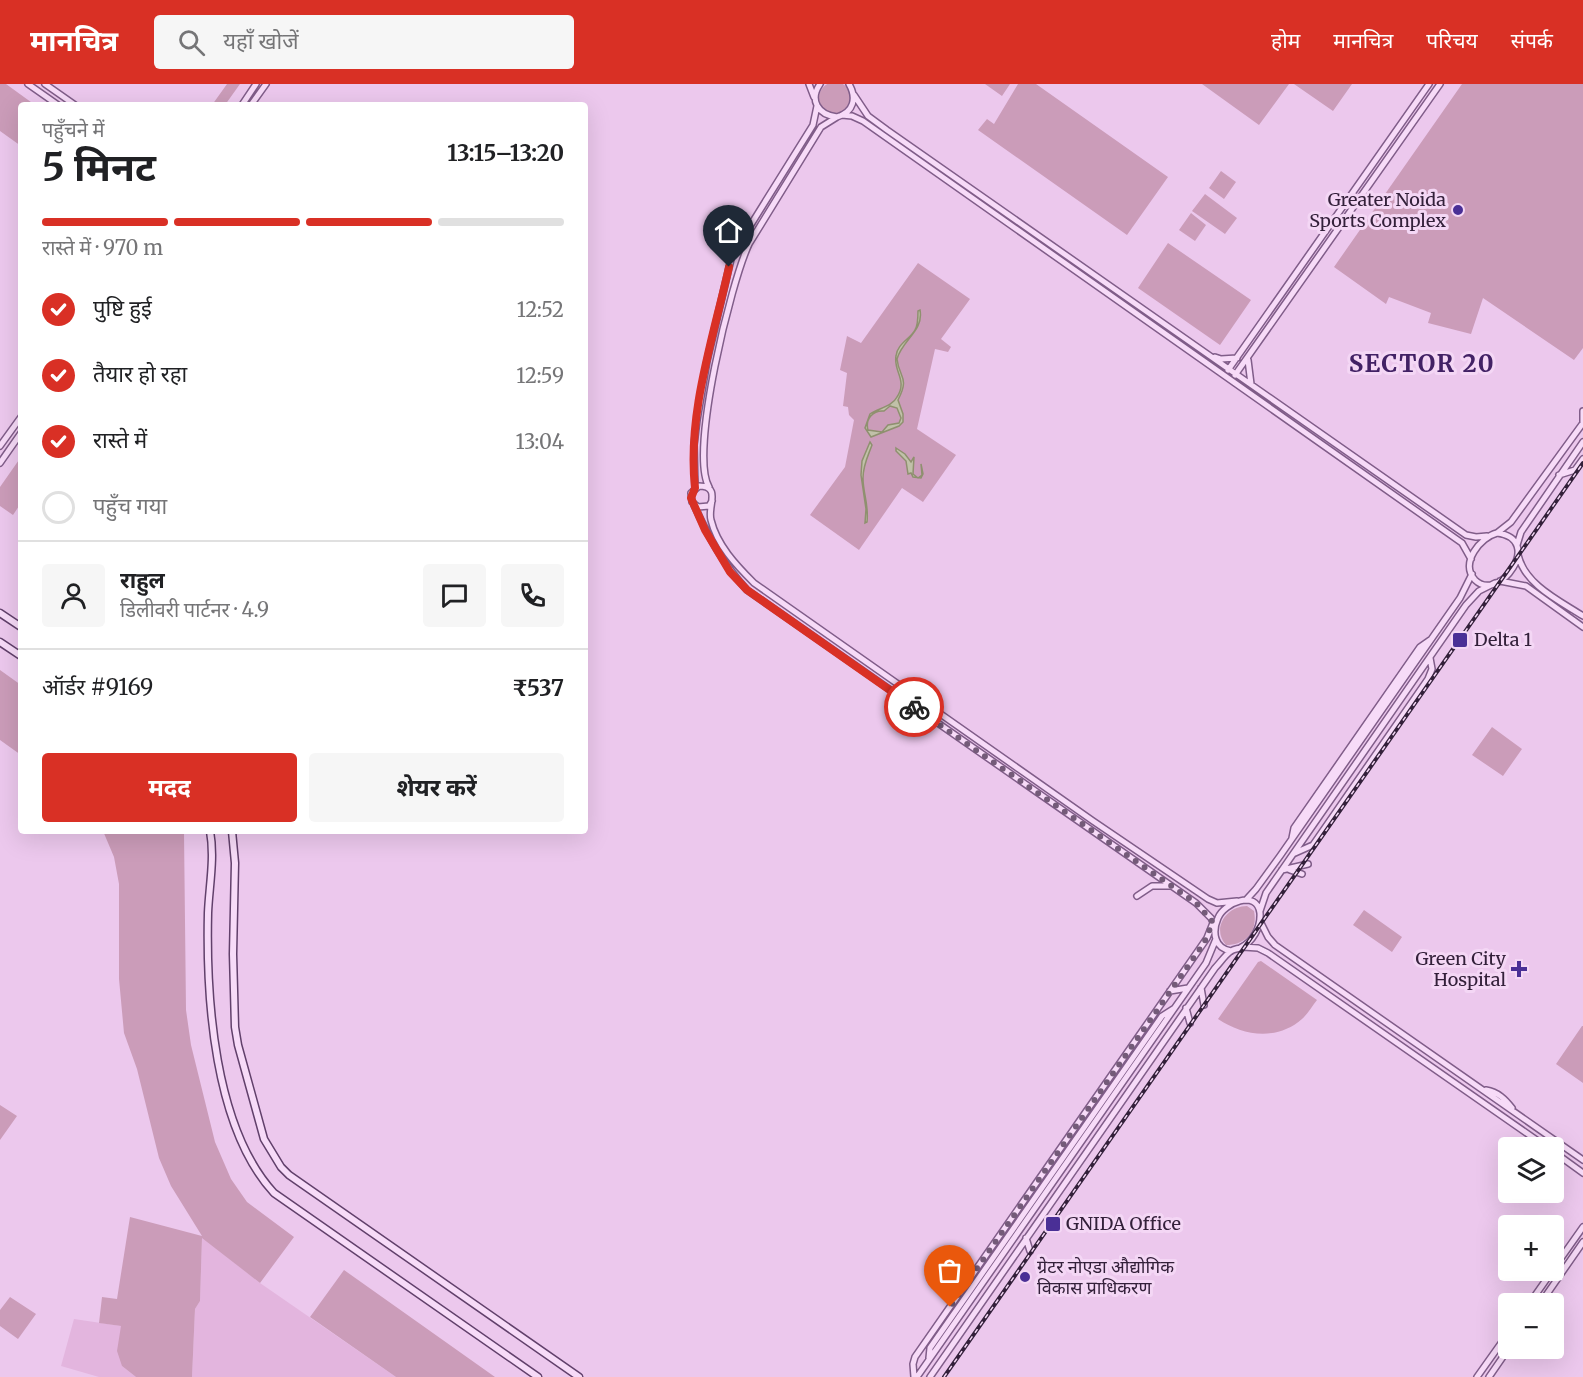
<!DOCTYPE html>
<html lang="hi">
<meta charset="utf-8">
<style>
:root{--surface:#fff;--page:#f6f6f6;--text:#202124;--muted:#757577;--line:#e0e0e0;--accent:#d93025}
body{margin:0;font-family:Merriweather,"Noto Sans Devanagari",serif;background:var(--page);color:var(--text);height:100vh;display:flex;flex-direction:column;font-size:22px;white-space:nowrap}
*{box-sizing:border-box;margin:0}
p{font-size:20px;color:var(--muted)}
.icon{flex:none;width:33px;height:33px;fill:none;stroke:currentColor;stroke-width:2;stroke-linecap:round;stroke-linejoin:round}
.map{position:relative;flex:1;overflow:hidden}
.panel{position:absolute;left:18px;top:18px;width:570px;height:732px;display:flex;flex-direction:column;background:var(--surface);border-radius:6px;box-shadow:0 6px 24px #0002}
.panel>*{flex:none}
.fabs{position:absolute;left:1498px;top:1053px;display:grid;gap:12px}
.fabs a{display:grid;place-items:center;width:66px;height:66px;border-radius:6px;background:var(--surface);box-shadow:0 6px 24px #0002;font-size:30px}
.pin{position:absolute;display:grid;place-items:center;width:51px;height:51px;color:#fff;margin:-62px -26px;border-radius:50% 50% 50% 0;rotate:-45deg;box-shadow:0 0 6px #0007}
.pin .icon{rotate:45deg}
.courier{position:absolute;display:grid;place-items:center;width:60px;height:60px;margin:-30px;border:4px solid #d93025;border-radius:50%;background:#fff;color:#222;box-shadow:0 2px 8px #0007}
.overview em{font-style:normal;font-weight:700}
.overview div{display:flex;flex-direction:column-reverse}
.overview{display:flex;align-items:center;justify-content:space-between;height:102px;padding:0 24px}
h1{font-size:39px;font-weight:700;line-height:45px}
.bar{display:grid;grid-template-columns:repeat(4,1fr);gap:9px 6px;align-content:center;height:72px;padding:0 24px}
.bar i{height:8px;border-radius:4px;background:var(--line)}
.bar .current{background:var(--accent)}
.bar p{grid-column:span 4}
.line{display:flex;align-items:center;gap:15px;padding:0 24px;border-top:2px solid var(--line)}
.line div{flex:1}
.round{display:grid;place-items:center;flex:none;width:63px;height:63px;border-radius:6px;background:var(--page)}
ol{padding:0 24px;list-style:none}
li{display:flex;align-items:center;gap:18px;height:66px}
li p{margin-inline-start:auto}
li .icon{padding:6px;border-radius:50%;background:var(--accent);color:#fff;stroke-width:4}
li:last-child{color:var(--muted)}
li i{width:33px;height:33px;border:3px solid var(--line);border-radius:50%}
.primary-button{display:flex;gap:12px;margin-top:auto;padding:12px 24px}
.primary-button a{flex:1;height:69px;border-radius:6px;background:var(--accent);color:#fff;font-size:24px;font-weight:700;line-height:69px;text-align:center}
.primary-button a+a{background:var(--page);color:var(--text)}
header{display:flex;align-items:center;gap:36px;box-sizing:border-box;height:84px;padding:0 30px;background:var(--accent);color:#fff}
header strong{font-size:28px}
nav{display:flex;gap:33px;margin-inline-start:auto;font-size:21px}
.search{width:420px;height:54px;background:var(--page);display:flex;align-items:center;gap:15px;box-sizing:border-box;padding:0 21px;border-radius:6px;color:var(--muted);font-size:22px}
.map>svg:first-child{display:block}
.farmland{fill:#e3b5de}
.green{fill:#cb9cb9}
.water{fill:#c1c1a9;stroke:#8f906f;stroke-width:1.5;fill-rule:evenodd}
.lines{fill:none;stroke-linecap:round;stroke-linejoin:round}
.tertiary-casing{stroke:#805d89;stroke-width:8}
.secondary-casing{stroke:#61406b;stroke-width:9}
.tertiary{stroke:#f7dbf8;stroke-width:5}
.secondary{stroke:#f7dbf8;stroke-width:6}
.rail-casing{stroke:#33203a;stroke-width:4}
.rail{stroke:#f4d7f5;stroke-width:1.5;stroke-dasharray:4.5;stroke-linecap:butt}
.done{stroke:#745b79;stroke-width:6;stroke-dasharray:0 10.8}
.route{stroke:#d93025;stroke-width:8}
.poi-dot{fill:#4a2f96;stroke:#f4d7f5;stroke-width:2}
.labels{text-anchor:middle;stroke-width:6;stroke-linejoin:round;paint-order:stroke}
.poi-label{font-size:18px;fill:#33203a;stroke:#f4d7f5;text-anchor:start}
.district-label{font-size:24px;font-weight:bold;letter-spacing:1.5px;fill:#422165;stroke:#f4d7f5}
</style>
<header>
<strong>मानचित्र</strong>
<div class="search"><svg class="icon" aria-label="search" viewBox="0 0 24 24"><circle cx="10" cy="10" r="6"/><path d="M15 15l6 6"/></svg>यहाँ खोजें</div>
<nav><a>होम</a><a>मानचित्र</a><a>परिचय</a><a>संपर्क</a></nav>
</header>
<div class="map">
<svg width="1583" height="1293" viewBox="0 0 1583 1293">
<rect width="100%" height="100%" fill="#ecc8ed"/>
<path class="farmland" d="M202,1153l58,46 136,94h-204l3,-68 5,-8z
M74,1235l47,7 1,40 14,11h-37l-38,-11z"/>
<path class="green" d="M819 14a16 16 0 1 1 32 0a16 16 0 1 1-32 0Z
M0,0h6l29,21h-14v41l-21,-15z
M227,0h13l-15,21h-13z
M985,0h25l-8,12z
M1018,0h18l132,93 -41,58 -149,-105 9,-11 7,5z
M1202,0h87l-30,41z
M1294,0h58l-19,27z
M1462,0h121v264l-9,12 -91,-62 -12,36 -43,-11 3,-10 -42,-16 -3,7 -52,-37z
M1221,87l15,11 -12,17 -15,-11z
M1205,110l32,24 -12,16 -33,-23z
M1191,129l15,12 -11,16 -16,-11z
M1168,159l83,57 -31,45 -82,-57z
M918,179l52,36 -29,40 10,8 -3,5 -13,-3 -18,80 39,26 -33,47 -21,-14 -43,62 -49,-35 35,-48 9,-47 -5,-5 -1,-8 -5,-1 4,-33 -7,-3 7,-34 14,7z
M21,373v46l-8,12 -13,-9v-19z
M0,586l21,15v70l-21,-15z
M1492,643l30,22 -19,27 -31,-21z
M103,747h80l1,2 2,177 5,35 24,97 16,37 16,23 47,35 -34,46 -58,-45 -2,63 -5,8 -3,68h-56l-14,-11 -5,-15 4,-25 -22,-3 3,-26 15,2 13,-82 72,19 -31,-50 -12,-28 -22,-89 -13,-36 -5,-54v-95l-5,-27z
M1247,822l7,5c4,20 -8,34 -28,34 -15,-17 1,-39 21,-39z
M1364,826l38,27 -10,15 -39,-27z
M1261,877l56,39c-5,6 -9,14 -15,19 -25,22 -59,17 -84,0l40,-57z
M1582,942h1v57l-27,-19z
M0,1021l17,11 -17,24z
M344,1186l151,107h-99l-86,-60z
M10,1213l26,17 -18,25 -18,-13v-16z"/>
<path class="water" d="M920,226c4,21 -18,30 -23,49 2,19 13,18 1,41l5,14v8l-4,4 -28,11 -6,-9 5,-14c8,-6 22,-7 27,-17 11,-17 -4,-26 -1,-41 1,-12 14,-17 19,-26 3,-5 3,-14 3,-19zM890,322l7,2 4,10 -2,5 -11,2 -6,7 -14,-2c-3,-11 5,-20 16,-19z
M870,358l2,3c-4,11 -9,20 -9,33 0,16 6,26 4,44l-2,1 1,-14 -5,-34 1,-14z
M896,364l9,6 6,8 3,-5 -1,17 5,4 4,-3 -1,-11 2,10 -2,4 -8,-1 -2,-4 -3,1 -2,-13 -10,-10z"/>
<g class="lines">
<g class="tertiary-casing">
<path id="tertiary" d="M28,0l30,21
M45,0l30,21
M809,0l5,13
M820,0c-11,16 -2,31 17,33 17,-5 20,-19 12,-33
M854,11l14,21 19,14 579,405 10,2 11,-1
M242,21l14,-21
M251,21l15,-21
M842,31l10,1 11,5 599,422 9,16
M1215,273l6,2 16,-1
M1248,276l3,24
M1228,286l201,-286
M1235,291l205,-291
M1583,339v-12
M0,362l21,-29
M0,379l21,-30
M1559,391l16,-5 8,-11
M709,403c-20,-34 22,-205 40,-243l72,-117 16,-10
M695,404l-1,-43 3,-25 10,-59 25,-106 81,-130 4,-19
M712,417l-3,5 -11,1 -6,-5 -1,-9 8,-7c23,0 8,21 12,34 6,25 25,45 43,63l339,238 115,78 9,4 20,-2
M694,421c14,31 29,59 53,85l449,313 15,15 4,9
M1497,449c48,6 2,71 -22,47 -16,-17 6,-43 22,-47z
M1497,449l14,-11 72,-99
M1517,461l4,-13 62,-90
M1518,471c7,30 42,46 65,61
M1500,497l26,5 57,41
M1292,754l2,-10 126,-181 10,-7
M1295,769l18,-8 115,-166 4,-10 -2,-11
M1282,786l26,-6
M1290,786l12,4
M1137,812l15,-10h18
M1246,816l10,-11 24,-33 136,-195 44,-63 12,-24
M1260,827l6,-18 200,-288 13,-14 16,-8
M1261,839l7,14 7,8 308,215
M1243,863l15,1 10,5 280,195
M1201,904l3,17
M1170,907l18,-3
M1186,924l4,15
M1486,1006c12,2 19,9 26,18
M1554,1068l29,21
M1026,1154l4,13
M1554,1184l29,-41
M1529,1220l24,-34
M1540,1220l43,-62
M929,1274l1,-10 232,-332 11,-7
M914,1293l-1,-13 2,-7 283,-406 9,-13 6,-15
M917,1293l289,-414 10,-24
M930,1293l285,-409c5,-5 10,-13 16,-17 3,-2 6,-2 9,-3 13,-6 21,-21 20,-35 -3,-24 -36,-10 -42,5 -6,14 -4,30 13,33
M1477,1293l32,-45
M1489,1293l20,-29"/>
</g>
<g class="secondary-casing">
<path id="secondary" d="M0,529l21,14
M0,558l21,14
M210,747c5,27 -1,56 -2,82 -2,85 6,215 66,280l264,184
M232,747l3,32 -2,91 2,73 3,18 26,94 17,28 8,8 290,202"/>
</g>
<use href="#tertiary" class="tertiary"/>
<use href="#secondary" class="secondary"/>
<g class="rail-casing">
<path id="rail" d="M944,1293l639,-914"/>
</g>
<use href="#rail" class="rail"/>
</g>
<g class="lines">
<path class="done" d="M914,623l282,196 17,19 -9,21 -254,364"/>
<path class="route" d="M729,183c-16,72 -42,147 -34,221l-4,10 14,32 25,42 17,18 167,117"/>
</g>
<g class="poi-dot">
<circle cx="1458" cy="126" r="6"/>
<rect x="1452" y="548" width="16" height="16" rx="3"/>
<path d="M1516 876h6v6h6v6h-6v6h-6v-6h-6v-6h6z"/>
<rect x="1045" y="1132" width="16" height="16" rx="3"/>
<circle cx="1025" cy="1193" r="6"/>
</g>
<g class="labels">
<g class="poi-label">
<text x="1446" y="122" text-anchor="end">Greater Noida<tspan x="1446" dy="21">Sports Complex</tspan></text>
<text x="1474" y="562">Delta 1</text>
<text x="1506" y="881" text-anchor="end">Green City<tspan x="1506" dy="21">Hospital</tspan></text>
<text x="1066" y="1146">GNIDA Office</text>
<text x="1037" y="1189">ग्रेटर नोएडा औद्योगिक<tspan x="1037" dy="21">विकास प्राधिकरण</tspan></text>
</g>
<g class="district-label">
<text x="1422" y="288">SECTOR 20</text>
</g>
</g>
</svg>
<div class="fabs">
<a><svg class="icon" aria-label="layers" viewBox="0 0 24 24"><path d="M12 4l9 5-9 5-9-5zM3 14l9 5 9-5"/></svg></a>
<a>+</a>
<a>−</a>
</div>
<div class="pin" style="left:950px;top:1223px;background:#ea580c"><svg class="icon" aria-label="bag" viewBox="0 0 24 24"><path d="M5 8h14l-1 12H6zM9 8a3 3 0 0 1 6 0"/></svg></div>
<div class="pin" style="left:729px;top:183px;background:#1f2937"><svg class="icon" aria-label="home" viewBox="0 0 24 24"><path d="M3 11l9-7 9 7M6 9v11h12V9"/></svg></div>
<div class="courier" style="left:914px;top:623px"><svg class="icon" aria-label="bike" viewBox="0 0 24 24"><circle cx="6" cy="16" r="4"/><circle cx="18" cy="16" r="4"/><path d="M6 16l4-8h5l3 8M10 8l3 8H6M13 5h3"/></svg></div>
<section class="panel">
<div class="overview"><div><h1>5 मिनट</h1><p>पहुँचने में</p></div><em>13:15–13:20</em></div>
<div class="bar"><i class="current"></i><i class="current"></i><i class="current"></i><i></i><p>रास्ते में · 970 m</p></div>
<ol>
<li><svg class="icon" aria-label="check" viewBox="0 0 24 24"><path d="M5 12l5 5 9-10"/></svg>पुष्टि हुई<p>12:52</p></li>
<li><svg class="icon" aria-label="check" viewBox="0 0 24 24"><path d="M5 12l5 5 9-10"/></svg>तैयार हो रहा<p>12:59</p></li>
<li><svg class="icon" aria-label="check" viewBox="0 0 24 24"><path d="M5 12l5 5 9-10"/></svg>रास्ते में<p>13:04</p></li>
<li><i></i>पहुँच गया</li>
</ol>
<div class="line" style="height:108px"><a class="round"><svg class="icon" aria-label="person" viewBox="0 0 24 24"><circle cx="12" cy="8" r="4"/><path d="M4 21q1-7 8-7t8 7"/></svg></a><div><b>राहुल</b><p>डिलीवरी पार्टनर · 4.9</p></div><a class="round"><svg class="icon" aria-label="chat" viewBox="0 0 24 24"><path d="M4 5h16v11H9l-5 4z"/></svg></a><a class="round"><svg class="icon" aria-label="phone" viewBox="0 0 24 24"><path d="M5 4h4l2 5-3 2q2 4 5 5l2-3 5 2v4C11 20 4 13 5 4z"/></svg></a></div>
<div class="line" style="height:78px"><div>ऑर्डर #9169</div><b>₹537</b></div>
<div class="primary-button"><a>मदद</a><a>शेयर करें</a></div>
</section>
</div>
